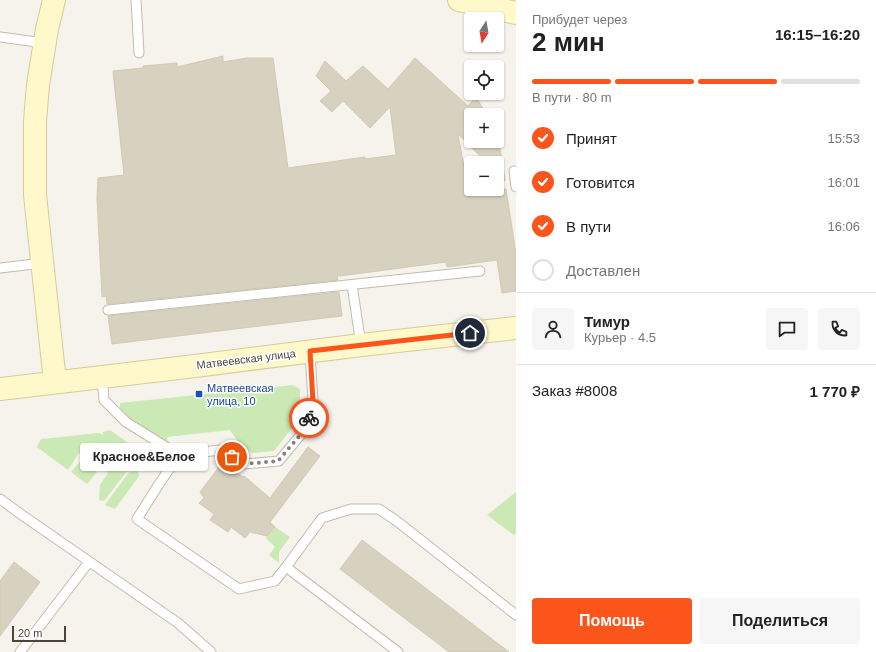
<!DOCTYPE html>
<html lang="ru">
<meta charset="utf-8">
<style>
:root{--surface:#fff;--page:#f6f6f6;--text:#222;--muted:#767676;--line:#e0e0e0;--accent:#fb551c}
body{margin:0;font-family:Arial,sans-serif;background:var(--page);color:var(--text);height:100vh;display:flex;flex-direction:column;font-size:15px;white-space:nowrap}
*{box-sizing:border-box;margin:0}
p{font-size:13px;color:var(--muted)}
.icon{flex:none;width:22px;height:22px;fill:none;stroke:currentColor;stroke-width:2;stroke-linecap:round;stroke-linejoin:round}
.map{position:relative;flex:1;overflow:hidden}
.side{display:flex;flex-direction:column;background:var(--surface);width:360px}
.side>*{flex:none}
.needle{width:26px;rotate:191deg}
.controls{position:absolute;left:464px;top:12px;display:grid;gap:8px}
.controls a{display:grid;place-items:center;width:40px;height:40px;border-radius:4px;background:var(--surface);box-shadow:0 1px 3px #0004;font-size:20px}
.scale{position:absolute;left:12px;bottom:10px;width:54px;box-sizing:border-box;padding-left:4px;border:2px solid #4a4538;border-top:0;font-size:11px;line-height:14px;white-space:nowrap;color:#4a4538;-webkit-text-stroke:3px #fff;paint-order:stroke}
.pin{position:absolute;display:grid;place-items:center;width:34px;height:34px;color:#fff;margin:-17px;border:2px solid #fff;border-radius:50%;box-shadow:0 1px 4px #0007}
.courier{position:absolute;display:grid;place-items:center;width:40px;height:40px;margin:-20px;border:3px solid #fb551c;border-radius:50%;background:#fff;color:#222;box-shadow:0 1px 5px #0007}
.bubble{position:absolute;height:28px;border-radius:4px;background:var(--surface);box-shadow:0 1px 3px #0004;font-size:13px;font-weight:700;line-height:28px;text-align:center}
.summary em{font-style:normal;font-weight:700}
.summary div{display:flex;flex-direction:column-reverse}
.summary{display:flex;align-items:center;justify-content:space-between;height:68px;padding:0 16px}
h1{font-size:26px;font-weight:700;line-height:30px}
.bar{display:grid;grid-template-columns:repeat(4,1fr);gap:6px 4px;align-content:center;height:48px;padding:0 16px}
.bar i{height:5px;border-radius:3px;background:var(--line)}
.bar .current{background:var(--accent)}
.bar p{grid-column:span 4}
.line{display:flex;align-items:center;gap:10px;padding:0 16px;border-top:1px solid var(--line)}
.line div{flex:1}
.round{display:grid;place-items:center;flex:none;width:42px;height:42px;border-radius:4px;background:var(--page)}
ol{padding:0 16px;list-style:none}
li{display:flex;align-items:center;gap:12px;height:44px}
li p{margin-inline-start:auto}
li .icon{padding:4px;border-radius:50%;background:var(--accent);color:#fff;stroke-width:4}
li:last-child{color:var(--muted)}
li i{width:22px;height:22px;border:2px solid var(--line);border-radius:50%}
.primary-button{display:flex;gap:8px;margin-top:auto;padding:8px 16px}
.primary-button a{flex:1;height:46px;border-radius:4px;background:var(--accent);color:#fff;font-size:16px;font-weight:700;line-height:46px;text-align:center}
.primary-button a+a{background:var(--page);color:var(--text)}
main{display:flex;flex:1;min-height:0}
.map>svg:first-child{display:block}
.green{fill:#cbe9b4}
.building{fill:#d7d1c0;stroke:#d2c9b3}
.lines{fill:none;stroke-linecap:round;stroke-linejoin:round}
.lane-casing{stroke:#c1bcad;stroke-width:11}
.secondary-casing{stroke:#d5cc9a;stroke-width:24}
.lane{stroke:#fff;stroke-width:9}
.secondary{stroke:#fff8cb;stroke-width:22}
.done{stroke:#868277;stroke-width:4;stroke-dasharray:0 7.2}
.route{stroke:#fb551c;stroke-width:5}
.transit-dot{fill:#1a4fb4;stroke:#fff;stroke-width:1.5}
.labels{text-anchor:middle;stroke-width:3;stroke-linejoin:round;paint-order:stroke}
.street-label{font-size:11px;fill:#4a4538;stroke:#fff}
.transit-label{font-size:11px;fill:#164399;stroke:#fff;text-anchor:start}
</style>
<main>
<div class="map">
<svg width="516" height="652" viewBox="0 0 516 652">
<rect width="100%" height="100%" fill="#f5f3eb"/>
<path class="green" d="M293,385l7,4c0,10 -1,20 -1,30l-25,32 -22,2 -11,-7 -11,-16 -63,7 1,11 -48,-35v-10z
M110,430l34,24 9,12 -3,4 -33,-17 -3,2 -9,-6 -1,3 12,10 11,3 1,5 -24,31 -5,-1 1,-15 8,-12 -11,-11 -3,2 -15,-11 -11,17 -31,-23 4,-8 58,-6 4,2v-3z
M81,460l16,12 -10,12 -16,-12z
M132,468l6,4 1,4 -24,33 -10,-4z
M516,492v41l-2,2 -27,-20z
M275,527l15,10 -11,15v11l-10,-8 6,-8 -9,-9z"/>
<path class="building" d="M223,56v6l24,-4h26l15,110 77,-11v2l31,-4 -6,-48 -20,21 -27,-27 -11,11 -12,-11 11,-10 -15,-15 9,-15 21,20 17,-15 25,23 27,-31 53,48 8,-9 11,18h-16v26h26v-4l5,21 3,23 -8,-8v-10h-10l-29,-29 10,55h38l10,65v37l-14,2 -5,-33 -50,7 -1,-5 -106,14h-3l1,4 -231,24 -1,-8 -4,1 -5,-99 1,-20 26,-3 -11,-104 30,-3v-2l34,-3v4z
M339,292l3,24 -230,28 -4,-28z
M308,447l12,9 -50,66 5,5 -8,9 -17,-4 -5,6 -14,-11 -3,5 -18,-12 4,-6 -15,-11 5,-5 -4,-6 22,-29 21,14 1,-1 26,22z
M362,540l66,50 81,62h-60l-109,-83z
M14,562l26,20 -40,54v-55z"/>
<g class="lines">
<g class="lane-casing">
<path id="lane" d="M136,0l3,53
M0,37l44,6
M514,171l2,16
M0,268l43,-5
M352,285l9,60
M108,310l372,-39
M102,377l2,23 22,22 53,33 41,-5 24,14 35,-3 29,-35 5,-25 -3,-49
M179,455l-20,29 -22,35 102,70 36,-8 11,-14 36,-49 29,-9h28l19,13 118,93
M0,499l22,16 156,108 33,29
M286,567l112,85
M20,652l69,-90"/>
</g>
<g class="secondary-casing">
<path id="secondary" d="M54,0l-7,29 -9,56 -3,36v74l20,187
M459,0l57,13
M0,389l195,-23 166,-21 155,-17"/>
</g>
<use href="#lane" class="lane"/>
<use href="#secondary" class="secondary"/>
</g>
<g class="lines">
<path class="done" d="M232,457l12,7 34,-3 30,-35 1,-8"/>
<path class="route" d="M309,418l4,-17 -3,-50 160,-18"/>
</g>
<rect class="transit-dot" x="195" y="390" width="8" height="8" rx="2"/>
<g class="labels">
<g class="street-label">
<text transform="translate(246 359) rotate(-7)" y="4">Матвеевская улица</text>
</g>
<g class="transit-label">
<text x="207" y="392">Матвеевская<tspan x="207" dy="13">улица, 10</tspan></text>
</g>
</g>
</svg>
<div class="controls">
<a><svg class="needle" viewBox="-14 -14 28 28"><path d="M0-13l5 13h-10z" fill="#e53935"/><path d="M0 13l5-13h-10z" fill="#767676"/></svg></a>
<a><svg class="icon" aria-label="locate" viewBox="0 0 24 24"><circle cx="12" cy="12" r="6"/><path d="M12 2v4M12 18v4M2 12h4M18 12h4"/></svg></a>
<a>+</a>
<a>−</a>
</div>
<div class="scale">20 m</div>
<div class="pin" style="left:232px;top:457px;background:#ea580c"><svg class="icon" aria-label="bag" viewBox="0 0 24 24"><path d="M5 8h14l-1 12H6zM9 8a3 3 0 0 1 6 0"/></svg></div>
<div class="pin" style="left:470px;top:333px;background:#1f2937"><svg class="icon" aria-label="home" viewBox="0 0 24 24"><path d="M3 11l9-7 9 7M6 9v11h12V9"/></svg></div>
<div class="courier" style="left:309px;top:418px"><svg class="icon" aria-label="bike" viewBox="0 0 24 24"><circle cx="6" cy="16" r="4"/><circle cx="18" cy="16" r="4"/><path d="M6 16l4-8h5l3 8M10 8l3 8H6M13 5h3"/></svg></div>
<div class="bubble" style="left:80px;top:443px;width:128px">Красное&amp;Белое</div>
</div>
<section class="side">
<div class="summary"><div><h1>2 мин</h1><p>Прибудет через</p></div><em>16:15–16:20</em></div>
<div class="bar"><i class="current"></i><i class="current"></i><i class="current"></i><i></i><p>В пути · 80 m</p></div>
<ol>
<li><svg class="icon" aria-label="check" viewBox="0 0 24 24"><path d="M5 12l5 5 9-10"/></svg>Принят<p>15:53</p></li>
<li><svg class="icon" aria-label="check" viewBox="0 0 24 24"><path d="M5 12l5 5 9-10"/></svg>Готовится<p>16:01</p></li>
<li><svg class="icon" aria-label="check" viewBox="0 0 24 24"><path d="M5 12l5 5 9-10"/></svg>В пути<p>16:06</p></li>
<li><i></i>Доставлен</li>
</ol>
<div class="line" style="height:72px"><a class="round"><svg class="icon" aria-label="person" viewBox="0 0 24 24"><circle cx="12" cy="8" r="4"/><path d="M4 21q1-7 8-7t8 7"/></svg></a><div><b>Тимур</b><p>Курьер · 4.5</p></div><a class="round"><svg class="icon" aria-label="chat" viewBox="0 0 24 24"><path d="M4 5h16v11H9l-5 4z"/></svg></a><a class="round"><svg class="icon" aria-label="phone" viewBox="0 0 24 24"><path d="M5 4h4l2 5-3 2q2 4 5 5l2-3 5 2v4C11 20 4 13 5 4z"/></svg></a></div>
<div class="line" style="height:52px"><div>Заказ #8008</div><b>1 770 ₽</b></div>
<div class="primary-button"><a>Помощь</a><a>Поделиться</a></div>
</section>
</main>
